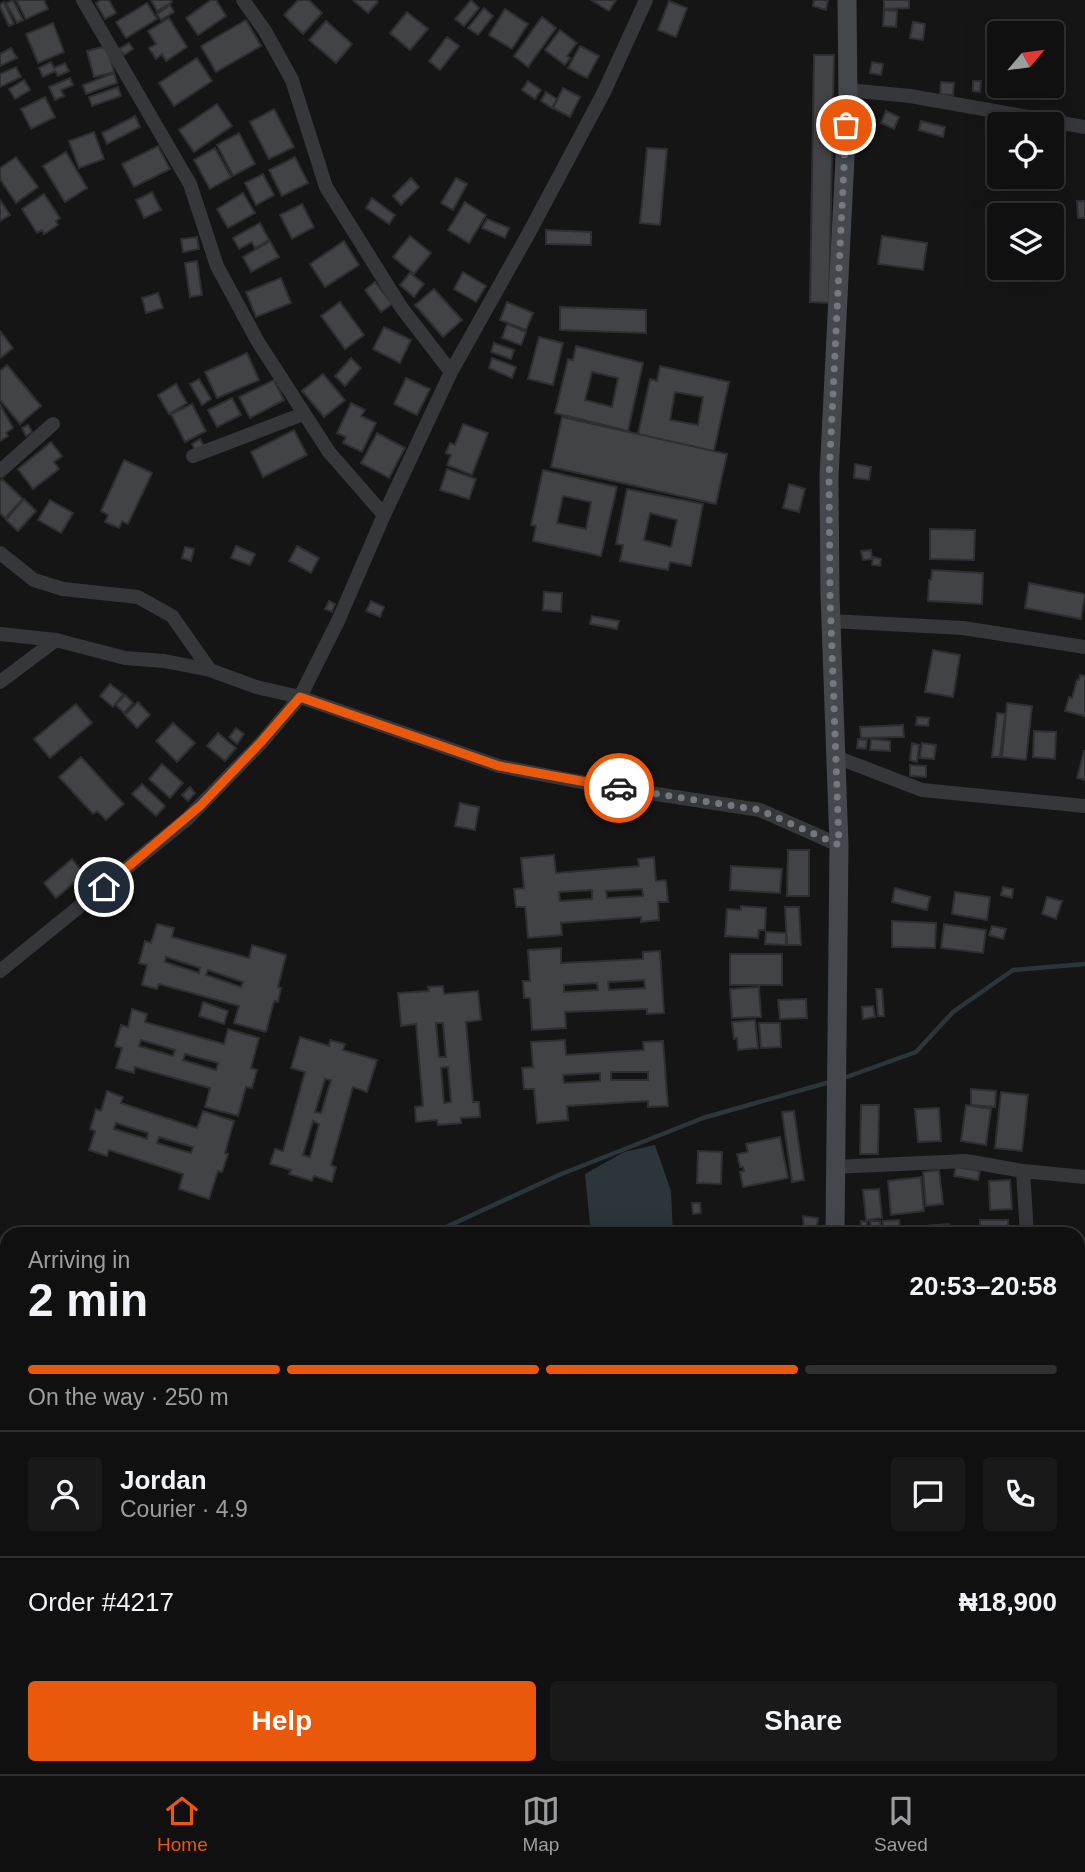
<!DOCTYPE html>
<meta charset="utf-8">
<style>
:root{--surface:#101010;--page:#191919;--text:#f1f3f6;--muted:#9c9d9f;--line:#303030;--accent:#ea580c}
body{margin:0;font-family:Helvetica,sans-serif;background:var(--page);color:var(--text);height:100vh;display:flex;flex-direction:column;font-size:26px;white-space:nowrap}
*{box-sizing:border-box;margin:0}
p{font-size:23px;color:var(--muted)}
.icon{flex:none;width:38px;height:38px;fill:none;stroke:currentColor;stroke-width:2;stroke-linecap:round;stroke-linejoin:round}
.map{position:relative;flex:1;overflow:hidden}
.sheet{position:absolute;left:0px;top:1227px;width:1085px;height:548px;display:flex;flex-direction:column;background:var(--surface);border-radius:21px 21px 0 0;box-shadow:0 7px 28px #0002,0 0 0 2px var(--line)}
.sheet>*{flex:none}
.needle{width:46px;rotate:61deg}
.buttons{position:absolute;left:987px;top:21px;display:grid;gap:14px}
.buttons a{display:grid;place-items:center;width:77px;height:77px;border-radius:7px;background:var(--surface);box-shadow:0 7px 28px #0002,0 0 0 2px var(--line);font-size:35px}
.pin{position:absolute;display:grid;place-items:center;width:60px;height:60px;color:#fff;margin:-30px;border:4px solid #fff;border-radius:50%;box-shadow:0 2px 7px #0007}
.courier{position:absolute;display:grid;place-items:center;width:70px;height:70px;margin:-35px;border:5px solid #ea580c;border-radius:50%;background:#fff;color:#222;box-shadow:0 2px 9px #0007}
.summary em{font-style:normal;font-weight:700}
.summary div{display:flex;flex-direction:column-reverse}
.summary{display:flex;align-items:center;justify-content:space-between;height:119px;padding:0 28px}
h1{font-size:46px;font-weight:700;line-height:52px}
.bar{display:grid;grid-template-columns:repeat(4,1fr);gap:10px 7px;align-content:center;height:84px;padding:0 28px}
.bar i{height:9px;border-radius:5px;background:var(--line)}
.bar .on{background:var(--accent)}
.bar p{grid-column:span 4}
.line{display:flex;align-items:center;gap:18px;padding:0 28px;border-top:2px solid var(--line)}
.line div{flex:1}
.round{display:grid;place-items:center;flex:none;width:74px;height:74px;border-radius:7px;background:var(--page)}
.button{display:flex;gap:14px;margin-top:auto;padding:14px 28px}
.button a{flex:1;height:80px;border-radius:7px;background:var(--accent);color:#fff;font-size:28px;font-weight:700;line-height:80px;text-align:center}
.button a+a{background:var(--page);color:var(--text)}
.tab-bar{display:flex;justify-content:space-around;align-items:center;height:98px;border-top:2px solid var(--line);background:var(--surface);font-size:19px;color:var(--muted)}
.tab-bar a{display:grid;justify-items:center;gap:4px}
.tab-bar .on{color:var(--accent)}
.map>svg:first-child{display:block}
.water{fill:#2b353a}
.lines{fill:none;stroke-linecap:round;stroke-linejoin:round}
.stream{stroke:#2b353a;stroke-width:4.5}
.building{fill:#414346;stroke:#2f2f32;stroke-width:2;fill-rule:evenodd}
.minor{stroke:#36373b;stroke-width:14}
.secondary{stroke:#44474b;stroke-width:19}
.done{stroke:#74787e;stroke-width:7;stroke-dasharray:0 12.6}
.route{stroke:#ea580c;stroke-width:9}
</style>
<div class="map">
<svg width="1085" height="1774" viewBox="0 0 1085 1774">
<rect width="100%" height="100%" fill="#151516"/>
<path class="water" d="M655,1145l16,46 2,43h-82l-6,-60 39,-22z
M506,1225l7,9h-31l-2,-5z"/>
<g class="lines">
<path class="stream" d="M841,1079l75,-27 37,-40 60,-42 72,-6
M431,1234l128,-59 144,-57 127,-36
M0,1246l7,1
M697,1768l5,6"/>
</g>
<path class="building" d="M13,0l10,20 -6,3 -11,-20z
M16,0h28l4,9 -22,10z
M101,0h8l7,13 -11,6 -9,-16z
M151,0h20l1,2 -15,9z
M211,0h5l10,16 -28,19 -12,-17z
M298,0h11l13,13 -19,21 -19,-19z
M353,0h23l2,2 -10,11z
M471,0l8,8 -15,18 -9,-7z
M591,0h25l-7,11z
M814,0h14l-2,10 -13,-4z
M884,0h25v8l-25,1z
M669,1l18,7 -11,29 -18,-7z
M4,2l10,22 -5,2 -9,-19v-3z
M147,3l10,16 -31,19 -10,-16z
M170,5l4,7 -13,8 -4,-6z
M484,8l9,8 -15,19 -10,-7z
M505,9l23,15 -16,25 -23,-14z
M884,10l13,1 -1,16 -13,-1z
M407,12l21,17 -18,21 -20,-17z
M542,17l14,11 -28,39 -14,-11z
M169,18l18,29 -21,14 -4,-7 -6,5 -7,-11 7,-4 -8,-13z
M246,20l15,26 -45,26 -15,-26z
M326,21l26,23 -16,19 -27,-23z
M913,22l12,2 -2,16 -13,-2z
M53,23l11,29 -26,11 -12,-29z
M560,30l17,13 -10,13 3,2 -5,7 -20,-15z
M447,37l12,9 -19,24 -11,-9z
M129,43l4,6 -9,6 -5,-6z
M107,46l7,26 -20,5 -7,-26z
M580,46l19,10 -12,22 -19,-10z
M11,48l6,10 -17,8v-12z
M814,55h20l-5,248 -19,-1z
M197,58l15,23 -38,25 -15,-23z
M51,62l3,6 11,-5 4,8 -11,5 -3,-5 -12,6 -4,-9z
M872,62l11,2 -2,11 -11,-2z
M16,67l5,10 -21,10v-13z
M114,73l3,10 -31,11 -3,-9z
M70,78l3,7 -12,5 3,6 -9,4 -6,-13z
M24,80l6,10 -15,9 -6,-10z
M528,81l13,9 -6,9 -13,-9z
M973,81h8l-1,11 -7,-1z
M941,82l13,1 -1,12 -13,-1z
M118,87l3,9 -29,10 -3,-9z
M563,88l17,9 -10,20 -17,-9z
M546,92l11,7 -5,9 -11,-7z
M45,97l10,20 -24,12 -10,-20z
M217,104l15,22 -38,26 -15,-22z
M274,109l20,38 -25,12 -19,-37z
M886,111l13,6 -5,12 -13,-6z
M135,116l5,11 -33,17 -5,-11z
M921,121l24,6 -2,10 -24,-7z
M94,132l10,27 -25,9 -10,-27z
M239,133l16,31 -22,12 -16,-31z
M158,146l12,23 -36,18 -12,-23z
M215,148l16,29 -21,12 -16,-29z
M647,148l20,1 -7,76 -20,-2z
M66,152l21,36 -22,14 -22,-36z
M16,157l22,30 -22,16 -16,-24v-11z
M295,157l13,26 -26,13 -13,-26z
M263,174l11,21 -18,10 -11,-22z
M411,178l8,9 -18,18 -8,-9z
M456,178l11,6 -14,26 -12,-7z
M152,192l9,18 -17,8 -8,-18z
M243,193l12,20 -27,15 -11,-19z
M44,194l16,24 -4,3 2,4 -14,9 -2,-4 -5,3 -15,-24z
M372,198l23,17 -6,9 -23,-16z
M0,200l10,15 -10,6z
M1077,201h8v17h-7z
M465,202l21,13 -17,28 -21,-13z
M302,204l12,23 -22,12 -12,-24z
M487,219l22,9 -4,10 -23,-10z
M260,223l9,17 -14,8 -3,-6 -13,7 -6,-11z
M546,230l45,2v13l-45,-1z
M410,236l21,17 -17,21 -21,-17z
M882,236l45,7 -4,27 -45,-6z
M197,237l2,12 -16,3 -2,-13z
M270,241l9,16 -28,15 -8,-15z
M344,241l15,24 -34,22 -15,-23z
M197,261l5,34 -12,2 -5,-34z
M463,272l23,14 -10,16 -22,-13z
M410,273l14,11 -10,13 -14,-12z
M281,278l10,25 -35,14 -10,-25z
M375,282l17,22 -11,8 -16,-22z
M434,289l28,31 -19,17 -28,-32z
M158,293l5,15 -17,5 -4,-15z
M340,302l24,33 -19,14 -24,-33z
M507,302l26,11 -7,17 -26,-10z
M560,307l86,3v23l-86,-3z
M507,324l19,8 -5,13 -19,-7z
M384,327l27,13 -11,23 -27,-14z
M0,331l13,17 -13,10z
M539,337l24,6 -10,42 -25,-6z
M494,343l20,7 -3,9 -20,-7z
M576,346l67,17 -15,68 -73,-18 13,-54 5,1zM592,372l26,6 -6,29 -27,-7z
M247,353l12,27 -42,18 -12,-26z
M351,358l10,10 -16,18 -10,-10z
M492,358l24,9 -4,11 -23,-10z
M7,365l34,41 -21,18 -20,-24v-29z
M660,366l69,16 -15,69 -76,-17 12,-55 7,2zM675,392l28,5 -5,28 -28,-5z
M323,374l22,26 -21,17 -22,-26z
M406,378l24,11 -13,26 -23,-11z
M199,379l12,20 -9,6 -12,-21z
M274,380l10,20 -34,18 -11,-21z
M176,384l11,19 -18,11 -11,-19z
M232,398l9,17 -24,12 -9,-17z
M351,403l14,7 -4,6 15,7 -14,29 -19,-9 3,-6 -9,-4z
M0,404l13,24 -7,5 2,3 -8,5z
M192,404l14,27 -21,11 -14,-28z
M562,417l165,37 -11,50 -165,-37z
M463,424l25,9 -16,42 -25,-10 4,-10 -5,-2 4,-10 5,2z
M28,425l4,7 -6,4 -4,-8z
M294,430l13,25 -44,22 -12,-25z
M377,433l28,15 -16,30 -28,-15z
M200,439l5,9 -9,4 -4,-8z
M51,442l11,14 -8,6 5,7 -26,20 -15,-20z
M124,460l28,13 -24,51 -6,-3 -3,7 -14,-6 3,-7 -7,-4z
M855,464l16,3 -2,13 -15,-2z
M447,469l29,10 -7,20 -29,-9z
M543,470l74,17 -16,69 -68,-15 3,-15 -5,-1zM563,496l28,6 -5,27 -29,-6z
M2,479l21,20 -18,19 -5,-5v-32z
M789,484l16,5 -6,23 -16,-4z
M627,489l76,15 -12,62 -21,-4 -2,8 -48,-9 3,-16 -7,-1zM650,513l27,7 -6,27 -27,-7z
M24,499l12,12 -18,20 -12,-11z
M50,500l23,13 -12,20 -23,-13z
M930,529l45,1 -1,30 -44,-1z
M236,546l19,8 -5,11 -19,-7z
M297,546l22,12 -8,15 -22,-12z
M185,547l9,2 -3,12 -9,-3z
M871,550l1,9 -9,1 -2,-9z
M873,557l8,2 -1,7 -8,-1z
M932,570l51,3 -1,31 -54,-3 1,-21h2z
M1029,583l56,11 -4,25 -56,-11z
M544,592l18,1 -1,19 -18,-2z
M329,601l6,3 -3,8 -7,-3z
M371,601l13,6 -4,10 -14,-6z
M592,616l27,5 -2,8 -27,-5z
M933,650l27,5 -7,42 -28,-5z
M1080,675l5,1v40l-20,-5 4,-14 3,1 5,-18h2z
M110,684l13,10 -10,13 -13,-11z
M125,695l8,8 -9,10 -8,-8z
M138,702l12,13 -13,13 -12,-13z
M1007,703l25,3 -6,54 -24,-3z
M76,704l16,19 -42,35 -16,-19z
M997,713l8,1 -5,43h-8z
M917,717l12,1 -1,8 -12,-1z
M173,723l22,20 -18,19 -21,-21z
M903,725l1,12 -43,1 -1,-11z
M236,728l8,6 -7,10 -8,-7z
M1034,731l22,1 -1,27 -22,-2z
M218,733l18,15 -11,13 -18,-15z
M858,739l9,1 -1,9 -9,-1z
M871,739l19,2v10l-20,-1z
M912,743l7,2 -2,17 -7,-2z
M922,743l14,2 -2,14 -14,-1z
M1084,751h1v29l-8,-2z
M81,757l43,47 -18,16 -9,-9 -4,3 -34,-37z
M162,764l21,19 -13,15 -21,-19z
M910,765l16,1v11l-16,-1z
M142,784l23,22 -9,10 -24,-22z
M190,787l5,6 -7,8 -6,-6z
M460,803l19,4 -4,23 -20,-4z
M788,850h21v46h-22z
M554,855l2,18 83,-7 -1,-7 16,-2 2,24 10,-1 2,22h-10l1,18 -18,2v-5l-80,6 1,12 -34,3 -3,-31h-9l-2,-18 10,-1 -3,-30zM642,889l1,7 -36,2 -1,-7zM592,890v9l-32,2 -1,-9z
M72,859l12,15 -28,24 -12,-15z
M731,866l51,3 -2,24 -50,-3z
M1003,887l10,2 -1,9 -11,-3z
M895,888l35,9 -3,13 -35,-8z
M955,892l35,5 -3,23 -35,-6z
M1047,897l15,4 -6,18 -14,-5z
M741,906l25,2 -1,22h-6l-1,8 -33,-2 2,-27 14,1z
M785,907h14l2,38h-14z
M892,921l44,2 -1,25 -43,-1z
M157,924l17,4 -2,9 77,21 3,-13 34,10 -8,32 3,1 -3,14 -4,-1 -8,31 -32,-9 5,-17 -80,-22 -2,5 -15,-4 5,-20 -8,-2 6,-22 6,2zM166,957l34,11 -1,5 -34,-11zM208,970l35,12 -2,5 -35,-12z
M944,924l42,6 -3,23 -42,-5z
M992,926l14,3 -3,10 -14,-4z
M766,932l20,1v12l-21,-1z
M561,948v15l82,-4v-7l17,-1 4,62 -17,1v-5l-82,3 1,16 -34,2 -2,-32h-6l-1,-17h7l-2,-31zM644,980l1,8 -36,2 -1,-8zM597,983l1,7 -34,2v-7z
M730,954h52v31h-52z
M443,986l1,8 34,-3 3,29 -15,2 7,80h6l1,15 -19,1v5l-23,2 -1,-5 -21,2 -1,-15 8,-1 -7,-82 -15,2 -3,-33 31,-2 -1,-4zM436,1023h7l3,34h-7zM448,1067l3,35 -7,1 -3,-35z
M759,987l2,30 -29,1 -2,-29z
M876,989h6l2,27h-6z
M806,999l1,19 -27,1 -2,-19z
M203,1002l25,9 -4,13 -25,-8z
M873,1006l2,11 -12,2 -1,-12z
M132,1009l15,5 -2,8 79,22 4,-15 31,9 -8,30 6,2 -5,18 -6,-1 -8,29 -33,-9 5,-19 -75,-21 -1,6 -18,-5 6,-20 -7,-2 6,-21 7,2zM141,1040l34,10 -2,6 -34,-10zM185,1054l33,9 -2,7 -33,-10z
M755,1020l3,28 -20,2 -1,-12 -3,1 -2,-17z
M759,1023h21l1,24 -20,1z
M300,1037l29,9 1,-6 15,4 -2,6 34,10 -10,32 -14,-5 -22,78 5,2 -4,15 -18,-6 -2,5 -23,-7 2,-4 -21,-6 5,-15 8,2 22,-79 -14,-4zM325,1079l6,1 -10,33 -6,-1zM313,1121l6,3 -9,33 -7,-2z
M565,1040l1,15 78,-5 -1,-8 20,-1 5,65 -20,1v-6l-81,5 1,14 -31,3 -3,-34h-10l-2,-21 11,-1 -2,-25zM611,1072h37v8h-37zM600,1073v8l-36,2 -1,-8z
M971,1089l25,2 -1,16 -24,-2z
M107,1091l16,6 -2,6 76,25 6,-17 31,10 -9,32 3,1 -6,18 -4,-1 -9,28 -30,-10 4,-15 -74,-24 -2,6 -18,-6 6,-19 -5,-2 6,-20 5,2zM116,1123l32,10 -1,6 -33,-10zM159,1137l34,10 -2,6 -34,-10z
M1001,1092l27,3 -6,56 -27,-3z
M861,1105h18l-1,49h-18z
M966,1105l25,4 -5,36 -25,-4z
M939,1108l2,33 -23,1 -3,-33z
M794,1111l10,69 -12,2 -10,-70z
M780,1137l8,41 -45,9 -3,-15 4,-1 -1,-4h-3l-3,-13 11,-2 -2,-8z
M698,1151l24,1 -1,32 -24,-1z
M956,1167l24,4 -2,9 -24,-4z
M939,1170l4,34 -17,2 -3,-34z
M921,1177l3,34 -33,4 -3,-34z
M1010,1180l2,29 -22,1 -1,-29z
M879,1189l3,29 -16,2 -3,-30z
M692,1203h8l1,10 -8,1z
M803,1216l15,2 -2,16h-12z
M899,1220l1,9 -17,1v-9z
M980,1220h28v13l5,1h-33z
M861,1221l6,1 -1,12h-5z
M870,1221h10l1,8 -10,1z
M949,1224l1,10h-37v-7z
M968,1227l1,7h-15l-1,-6z
M1085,1276v29l-6,1 -1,-29z
M1085,1436v31l-2,1 -5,-9v-19z
M7,1446v42l-7,-6v-28z
M1085,1539v16l-7,3v-17z
M1085,1557v33l-7,3v-33z
M0,1653l7,7v36l-7,-6z
M1083,1668l2,2v48l-7,-10 2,-2 -2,-3v-32z
M2,1747l5,4v17h14l-6,6h-15v-25z
M67,1768h13l7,6h-26z
M106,1768h10l2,1 -4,5h-7l-4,-3z
M177,1768h15l-5,6z
M201,1768h27l8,6h-41z
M256,1768h22l-6,6h-8z
M323,1768h6l6,6h-17z
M365,1768h39l1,1 -5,5h-30z
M420,1768h37l8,6h-43l-4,-4z
M875,1768h22l-21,4z
M1044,1768h28l5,5 -41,1z"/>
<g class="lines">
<path class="minor" d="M83,0l107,184 27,82 41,76 71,110 55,63
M243,0l22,31 27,49 34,107 75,120 50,65
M848,90l62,6 175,31
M193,456l110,-42
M0,471l53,-47
M0,553l34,27 29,9 75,8 34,19 38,54
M831,621l132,7 122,19
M0,634l56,6 69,18 39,3 46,9 46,17 44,10 199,69 92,18 169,26 79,35
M0,682l56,-42
M836,757l86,33 163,16
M0,971l187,-152 75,-77 38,-45 38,-76 46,-106 67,-143 79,-141 74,-139 42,-92
M834,1167l132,-6 57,10 62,6
M1023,1171l4,63
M1078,1371l7,-3
M1078,1515l7,13
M0,1539l7,6
M0,1611l7,-8
M1078,1612l7,-4
M0,1728l7,1
M139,1768l8,6
M297,1774l5,-6"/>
<path class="secondary" d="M835,1234l4,-389 -9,-250 -1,-119 19,-378 -1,-98
M837,1774v-6"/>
</g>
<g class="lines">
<path class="done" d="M619,788l141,22 79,35 -9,-250 -1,-118 17,-352"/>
<path class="route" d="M104,887l97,-82 60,-63 39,-45 199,69 120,22"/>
</g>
</svg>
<div class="buttons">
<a><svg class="needle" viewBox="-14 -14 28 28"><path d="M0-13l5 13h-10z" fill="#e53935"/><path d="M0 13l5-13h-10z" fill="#9c9d9f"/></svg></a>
<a><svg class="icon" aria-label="locate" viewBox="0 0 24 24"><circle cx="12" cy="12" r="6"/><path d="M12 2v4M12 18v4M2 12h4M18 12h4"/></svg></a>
<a><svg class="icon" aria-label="layers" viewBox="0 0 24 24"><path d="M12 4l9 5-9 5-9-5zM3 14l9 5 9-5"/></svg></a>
</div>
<div class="pin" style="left:846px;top:125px;background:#ea580c"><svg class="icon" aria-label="bag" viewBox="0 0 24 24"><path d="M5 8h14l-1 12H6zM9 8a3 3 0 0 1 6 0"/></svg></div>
<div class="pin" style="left:104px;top:887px;background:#1f2937"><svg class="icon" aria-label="home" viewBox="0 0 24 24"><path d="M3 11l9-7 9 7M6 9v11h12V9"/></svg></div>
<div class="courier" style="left:619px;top:788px"><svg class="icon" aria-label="car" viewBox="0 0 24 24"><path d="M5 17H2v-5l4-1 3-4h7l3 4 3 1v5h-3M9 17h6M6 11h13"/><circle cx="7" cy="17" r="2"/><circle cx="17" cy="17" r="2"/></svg></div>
<section class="sheet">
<div class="summary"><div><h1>2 min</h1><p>Arriving in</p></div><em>20:53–20:58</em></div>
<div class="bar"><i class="on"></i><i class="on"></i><i class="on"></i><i></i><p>On the way · 250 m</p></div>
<div class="line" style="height:126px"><a class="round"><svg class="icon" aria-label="person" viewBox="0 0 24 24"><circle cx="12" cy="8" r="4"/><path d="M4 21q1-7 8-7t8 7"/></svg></a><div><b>Jordan</b><p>Courier · 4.9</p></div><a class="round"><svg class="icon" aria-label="chat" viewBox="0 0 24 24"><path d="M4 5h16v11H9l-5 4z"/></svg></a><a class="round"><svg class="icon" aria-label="phone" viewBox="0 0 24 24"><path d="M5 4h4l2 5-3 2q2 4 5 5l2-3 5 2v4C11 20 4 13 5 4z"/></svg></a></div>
<div class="line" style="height:91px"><div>Order #4217</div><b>₦18,900</b></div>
<div class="button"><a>Help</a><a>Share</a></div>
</section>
</div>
<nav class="tab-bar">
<a class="on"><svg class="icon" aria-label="home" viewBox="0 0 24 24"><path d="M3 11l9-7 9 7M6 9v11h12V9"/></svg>Home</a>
<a><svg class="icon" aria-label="map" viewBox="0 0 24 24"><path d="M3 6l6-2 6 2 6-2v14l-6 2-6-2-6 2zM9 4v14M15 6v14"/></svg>Map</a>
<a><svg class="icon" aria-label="saved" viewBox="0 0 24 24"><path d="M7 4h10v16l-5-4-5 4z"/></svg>Saved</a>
</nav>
